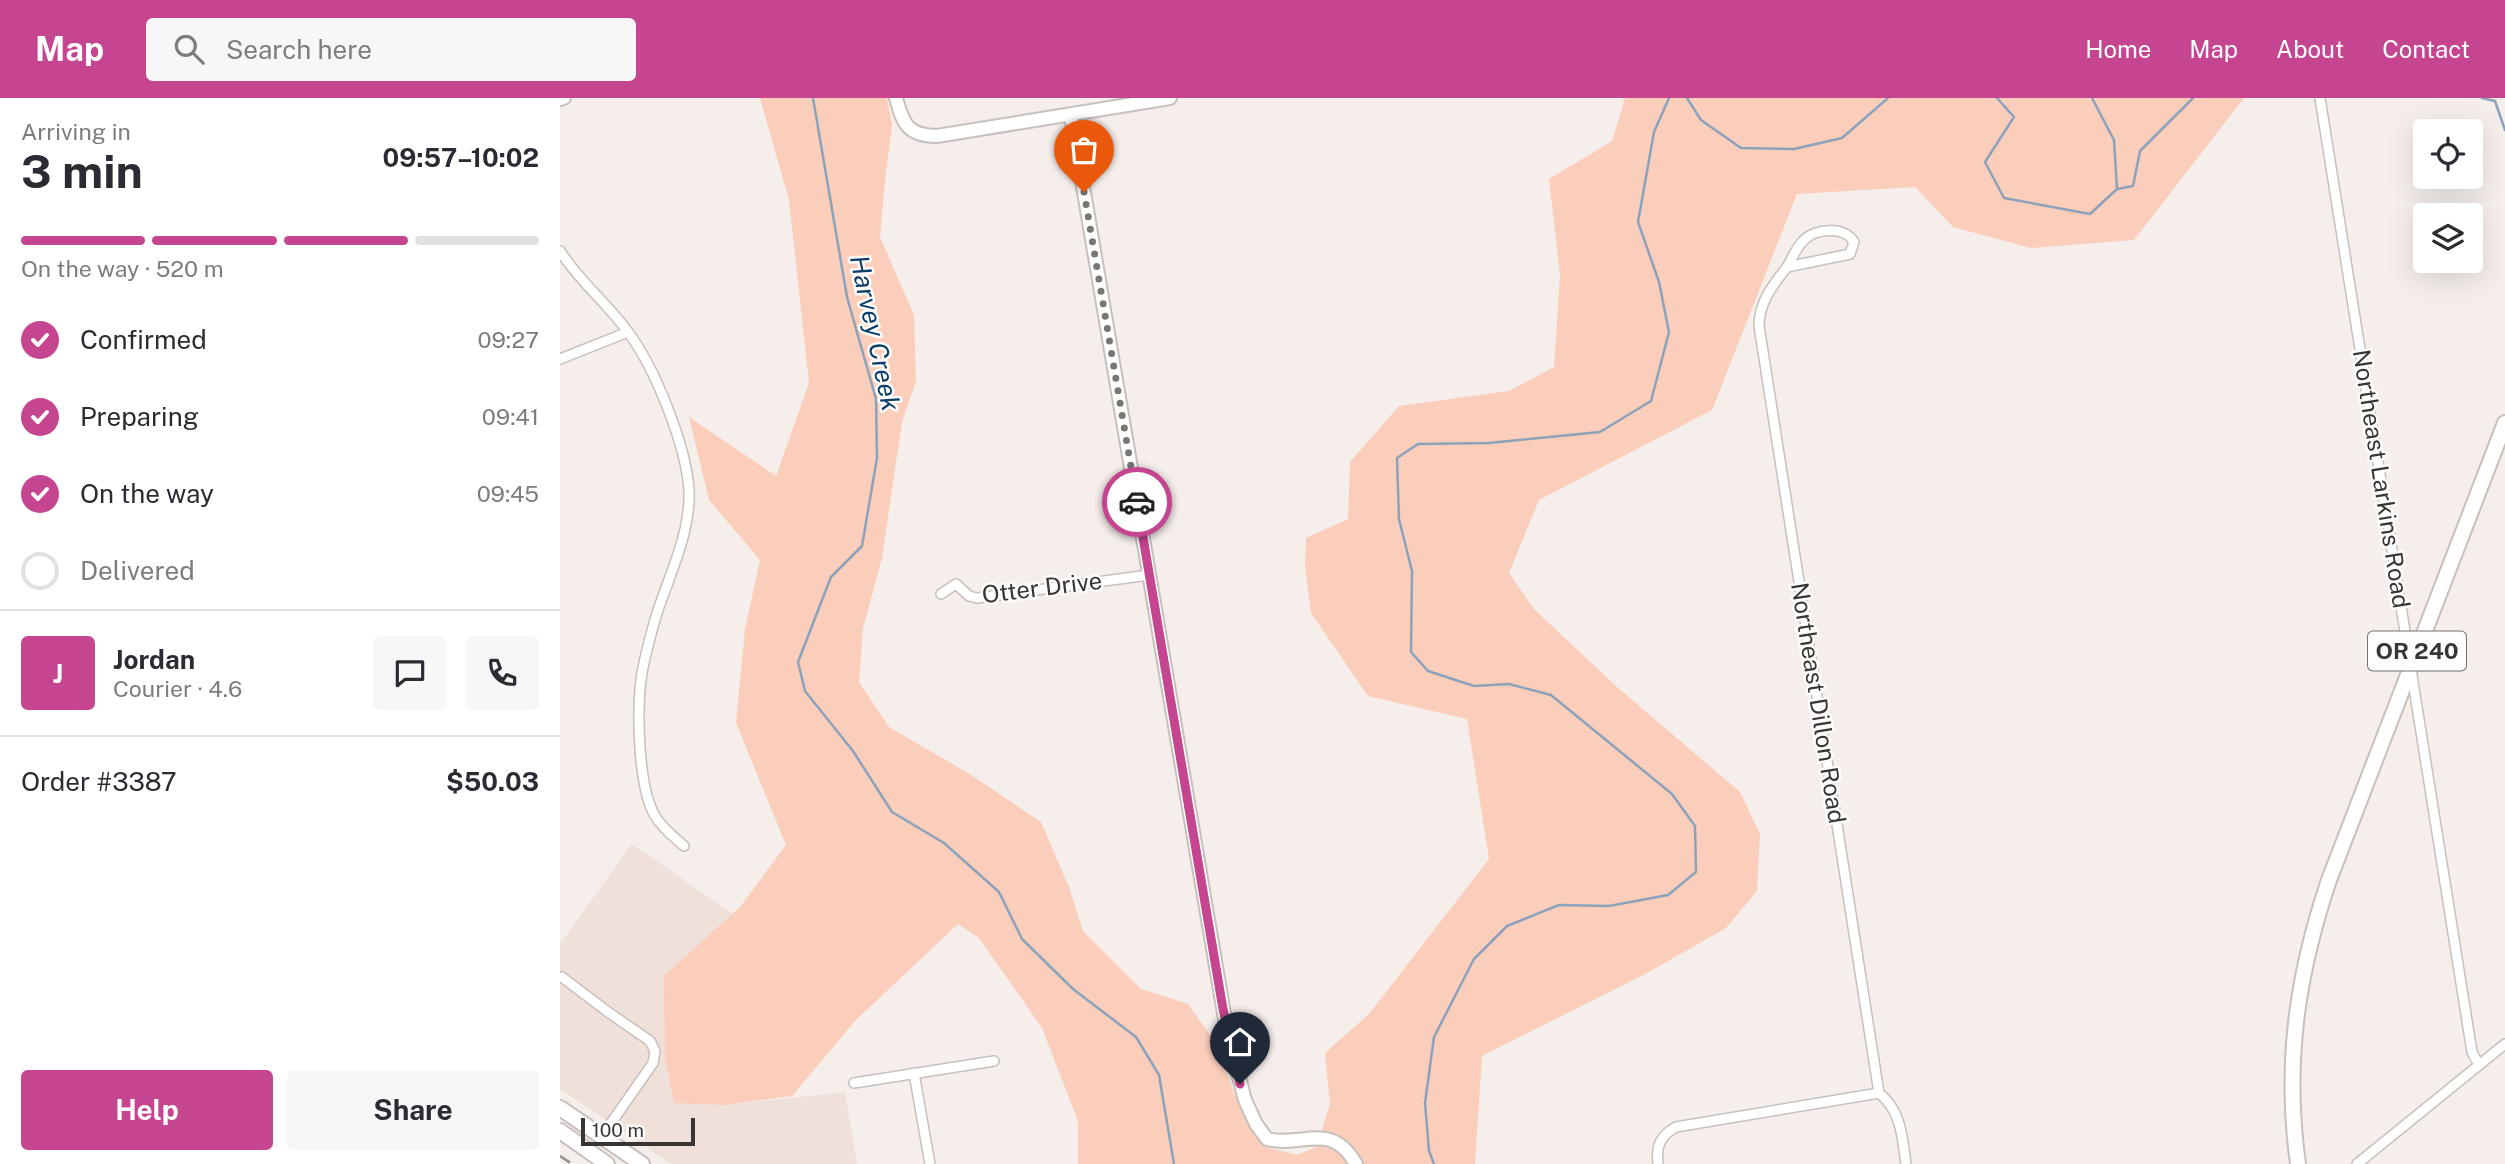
<!DOCTYPE html>
<meta charset="utf-8">
<style>
:root{--surface:#fff;--page:#f7f7f7;--text:#2b2b33;--muted:#7c7c81;--line:#e1e1e2;--accent:#c64590}
body{margin:0;font-family:"Public Sans",sans-serif;background:var(--page);color:var(--text);height:100vh;display:flex;flex-direction:column;font-size:26px;white-space:nowrap}
*{box-sizing:border-box;margin:0}
p{font-size:23px;color:var(--muted)}
.icon{flex:none;width:38px;height:38px;fill:none;stroke:currentColor;stroke-width:2;stroke-linecap:round;stroke-linejoin:round}
.map{position:relative;flex:1;overflow:hidden}
.side{display:flex;flex-direction:column;background:var(--surface);width:560px}
.side>*{flex:none}
.fabs{position:absolute;left:1853px;top:21px;display:grid;gap:14px}
.fabs a{display:grid;place-items:center;width:70px;height:70px;border-radius:7px;background:var(--surface);box-shadow:0 7px 28px #0002;font-size:35px}
.scale{position:absolute;left:21px;bottom:18px;width:114px;box-sizing:border-box;padding-left:7px;border:4px solid #383534;border-top:0;font-size:19px;line-height:24px;white-space:nowrap;color:#383534;-webkit-text-stroke:5px #fefdfc;paint-order:stroke}
.pin{position:absolute;display:grid;place-items:center;width:60px;height:60px;color:#fff;margin:-72px -30px;border-radius:50% 50% 50% 0;rotate:-45deg;box-shadow:0 0 7px #0007}
.pin .icon{rotate:45deg}
.courier{position:absolute;display:grid;place-items:center;width:70px;height:70px;margin:-35px;border:5px solid #c64590;border-radius:50%;background:#fff;color:#222;box-shadow:0 2px 9px #0007}
.head em{font-style:normal;font-weight:700}
.head div{display:flex;flex-direction:column-reverse}
.head{display:flex;align-items:center;justify-content:space-between;height:119px;padding:0 21px}
h1{font-size:46px;font-weight:700;line-height:52px}
.bar{display:grid;grid-template-columns:repeat(4,1fr);gap:10px 7px;align-content:center;height:84px;padding:0 21px}
.bar i{height:9px;border-radius:5px;background:var(--line)}
.bar .on{background:var(--accent)}
.bar p{grid-column:span 4}
.line{display:flex;align-items:center;gap:18px;padding:0 21px;border-top:2px solid var(--line)}
.line div{flex:1}
.round{display:grid;place-items:center;flex:none;width:74px;height:74px;border-radius:7px;background:var(--page)}
ol{padding:0 21px;list-style:none}
li{display:flex;align-items:center;gap:21px;height:77px}
li p{margin-inline-start:auto}
li .icon{padding:7px;border-radius:50%;background:var(--accent);color:#fff;stroke-width:4}
li:last-child{color:var(--muted)}
li i{width:38px;height:38px;border:4px solid var(--line);border-radius:50%}
.button{display:flex;gap:14px;margin-top:auto;padding:14px 21px}
.button a{flex:1;height:80px;border-radius:7px;background:var(--accent);color:#fff;font-size:28px;font-weight:700;line-height:80px;text-align:center}
.button a+a{background:var(--page);color:var(--text)}
header{display:flex;align-items:center;gap:42px;box-sizing:border-box;height:98px;padding:0 35px;background:var(--accent);color:#fff}
header strong{font-size:33px}
nav{display:flex;gap:38px;margin-inline-start:auto;font-size:24px}
.search{width:490px;height:63px;background:var(--page);display:flex;align-items:center;gap:18px;box-sizing:border-box;padding:0 24px;border-radius:7px;color:var(--muted);font-size:26px}
main{display:flex;flex:1;min-height:0}
.map>svg:first-child{display:block}
.built{fill:#efe0da}
.green{fill:#fbcebb}
.lines{fill:none;stroke-linecap:round;stroke-linejoin:round}
.stream{stroke:#8ca2ba;stroke-width:2.5}
.street-casing{stroke:#c7c0bd;stroke-width:12}
.secondary-casing{stroke:#c7c0bd;stroke-width:16}
.primary-casing{stroke:#c7c0bd;stroke-width:18}
.street{stroke:#fff;stroke-width:9}
.secondary{stroke:#fff;stroke-width:12}
.primary{stroke:#fff;stroke-width:14}
.rail{stroke:#95908e;stroke-width:2.5;stroke-dasharray:12 12;stroke-linecap:butt}
.done{stroke:#7a7674;stroke-width:7;stroke-dasharray:0 12.6}
.route{stroke:#c64590;stroke-width:9}
.labels{text-anchor:middle;stroke-width:5;stroke-linejoin:round;paint-order:stroke}
.shield{fill:#fefdfc;stroke:#737170;stroke-width:2}
.shield-label{font-size:23px;font-weight:bold;fill:#383534}
.street-label{font-size:24px;fill:#383534;stroke:#fefdfc}
.water-label{font-size:26px;font-style:italic;fill:#0a3d67;stroke:#fefdfc}
</style>
<header>
<strong>Map</strong>
<div class="search"><svg class="icon" aria-label="search" viewBox="0 0 24 24"><circle cx="10" cy="10" r="6"/><path d="M15 15l6 6"/></svg>Search here</div>
<nav><a>Home</a><a>Map</a><a>About</a><a>Contact</a></nav>
</header>
<main>
<section class="side">
<div class="head"><div><h1>3 min</h1><p>Arriving in</p></div><em>09:57–10:02</em></div>
<div class="bar"><i class="on"></i><i class="on"></i><i class="on"></i><i></i><p>On the way · 520 m</p></div>
<ol>
<li><svg class="icon" aria-label="check" viewBox="0 0 24 24"><path d="M5 12l5 5 9-10"/></svg>Confirmed<p>09:27</p></li>
<li><svg class="icon" aria-label="check" viewBox="0 0 24 24"><path d="M5 12l5 5 9-10"/></svg>Preparing<p>09:41</p></li>
<li><svg class="icon" aria-label="check" viewBox="0 0 24 24"><path d="M5 12l5 5 9-10"/></svg>On the way<p>09:45</p></li>
<li><i></i>Delivered</li>
</ol>
<div class="line" style="height:126px"><b class="round" style="background:var(--accent);color:#fff">J</b><div><b>Jordan</b><p>Courier · 4.6</p></div><a class="round"><svg class="icon" aria-label="chat" viewBox="0 0 24 24"><path d="M4 5h16v11H9l-5 4z"/></svg></a><a class="round"><svg class="icon" aria-label="phone" viewBox="0 0 24 24"><path d="M5 4h4l2 5-3 2q2 4 5 5l2-3 5 2v4C11 20 4 13 5 4z"/></svg></a></div>
<div class="line" style="height:91px"><div>Order #3387</div><b>$50.03</b></div>
<div class="button"><a>Help</a><a>Share</a></div>
</section>
<div class="map">
<svg width="1945" height="1066" viewBox="0 0 1945 1066">
<rect width="100%" height="100%" fill="#f5eeeb"/>
<path class="built" d="M72,746l101,70 -69,62 61,129 120,-13 12,72h-186l-111,-75v-145z"/>
<path class="green" d="M200,0h127l5,27 -7,55 -5,57 34,78 2,66 -14,41 -20,136 -19,70 -4,54 30,45 79,46 73,49 28,65 14,44 58,58 47,15 25,35 30,76 22,32 32,8 19,-8 14,-43 -5,-51 44,-39 120,-155 -22,-140 -99,-23 -57,-83 -6,-46 1,-29 42,-19 2,-57 49,-56 110,-15 45,-24 6,-92 -11,-96 63,-38 13,-43h619l-110,142 -103,8 -78,-21 -38,-40 -118,7 -85,216 -173,90 -30,73 25,36 82,77 124,106 20,42 -3,57 -31,37 -79,45 -165,83 -7,108h-397v-43l-36,-93 -63,-90 -21,-14 -103,97 -63,75 -67,9 -51,-2 -9,-46 -1,-81 76,-69 46,-62 -50,-122 9,-94 15,-69 -51,-60 -20,-83 87,59 33,-93 -20,-183z"/>
<g class="lines">
<path class="stream" d="M253,0l34,199 29,102 1,59 -15,88 -31,31 -33,85 7,29 48,60 39,61 52,31 55,49 23,47 51,50 63,48 23,38 15,89
M1127,0l14,22 40,28 53,1 48,-11 46,-40
M1437,0l17,19 -29,45 19,36 86,16 27,-25 -3,-49 -22,-42
M1922,0l13,3 10,29
M1557,91l16,-3 7,-35 53,-53
M874,1066l-5,-13 -4,-48 9,-66 40,-78 33,-33 52,-21 50,1 59,-11 28,-23 -1,-46 -23,-32 -121,-99 -42,-11 -35,2 -46,-15 -17,-19 1,-81 -13,-52 -2,-61 21,-14 71,-1 111,-11 51,-31 18,-69 -10,-50 -21,-60 16,-90 15,-34"/>
<g class="street-casing">
<path id="street" d="M1760,0l152,954 7,13
M0,153c19,30 47,52 68,81 27,36 58,113 61,158 2,41 -19,84 -32,123 -6,21 -13,44 -16,67 -4,33 -3,107 14,136 7,12 19,21 29,30
M1227,169c5,-8 9,-19 16,-26 12,-13 42,-15 51,1l-4,12 -63,13c-14,18 -28,35 -28,59l120,767
M0,261l68,-27
M381,496l15,-10 13,12 8,2 172,-23
M2,879l46,35 42,29 5,10 -2,12 -51,73
M354,975l16,91
M294,985l140,-22
M1098,1066c-2,-18 2,-28 18,-37l203,-34c23,19 23,44 27,71
M1797,1066l148,-120"/>
</g>
<g class="secondary-casing">
<path id="secondary" d="M336,0c7,26 12,38 41,38l233,-38
M0,1l4,-1
M511,18l156,915 18,69 11,24 11,15c36,9 64,-19 89,25"/>
</g>
<g class="primary-casing">
<path id="primary" d="M0,1010l82,56
M0,1033l47,33
M1738,1066c-14,-100 -1,-189 31,-284l176,-457"/>
</g>
<use href="#street" class="street"/>
<use href="#secondary" class="secondary"/>
<use href="#primary" class="primary"/>
<path class="rail" d="M0,1058l12,8"/>
</g>
<g class="lines">
<path class="done" d="M524,94l53,310"/>
<path class="route" d="M577,404l86,507 17,75"/>
</g>
<g class="labels">
<rect class="shield" x="1808" y="533.5" width="98" height="39" rx="5"/>
<g class="shield-label">
<text x="1857" y="561">OR 240</text>
</g>
<g class="street-label">
<text transform="translate(1821 381) rotate(81)" y="8">Northeast Larkins Road</text>
<text transform="translate(482 490) rotate(-7)" y="8">Otter Drive</text>
<text transform="translate(1258 605) rotate(81)" y="8">Northeast Dillon Road</text>
</g>
<g class="water-label">
<text transform="translate(315 235) rotate(78)" y="9">Harvey Creek</text>
</g>
</g>
</svg>
<div class="fabs">
<a><svg class="icon" aria-label="locate" viewBox="0 0 24 24"><circle cx="12" cy="12" r="6"/><path d="M12 2v4M12 18v4M2 12h4M18 12h4"/></svg></a>
<a><svg class="icon" aria-label="layers" viewBox="0 0 24 24"><path d="M12 4l9 5-9 5-9-5zM3 14l9 5 9-5"/></svg></a>
</div>
<div class="scale">100 m</div>
<div class="pin" style="left:524px;top:94px;background:#ea580c"><svg class="icon" aria-label="bag" viewBox="0 0 24 24"><path d="M5 8h14l-1 12H6zM9 8a3 3 0 0 1 6 0"/></svg></div>
<div class="pin" style="left:680px;top:986px;background:#1f2937"><svg class="icon" aria-label="home" viewBox="0 0 24 24"><path d="M3 11l9-7 9 7M6 9v11h12V9"/></svg></div>
<div class="courier" style="left:577px;top:404px"><svg class="icon" aria-label="car" viewBox="0 0 24 24"><path d="M5 17H2v-5l4-1 3-4h7l3 4 3 1v5h-3M9 17h6M6 11h13"/><circle cx="7" cy="17" r="2"/><circle cx="17" cy="17" r="2"/></svg></div>
</div>
</main>
